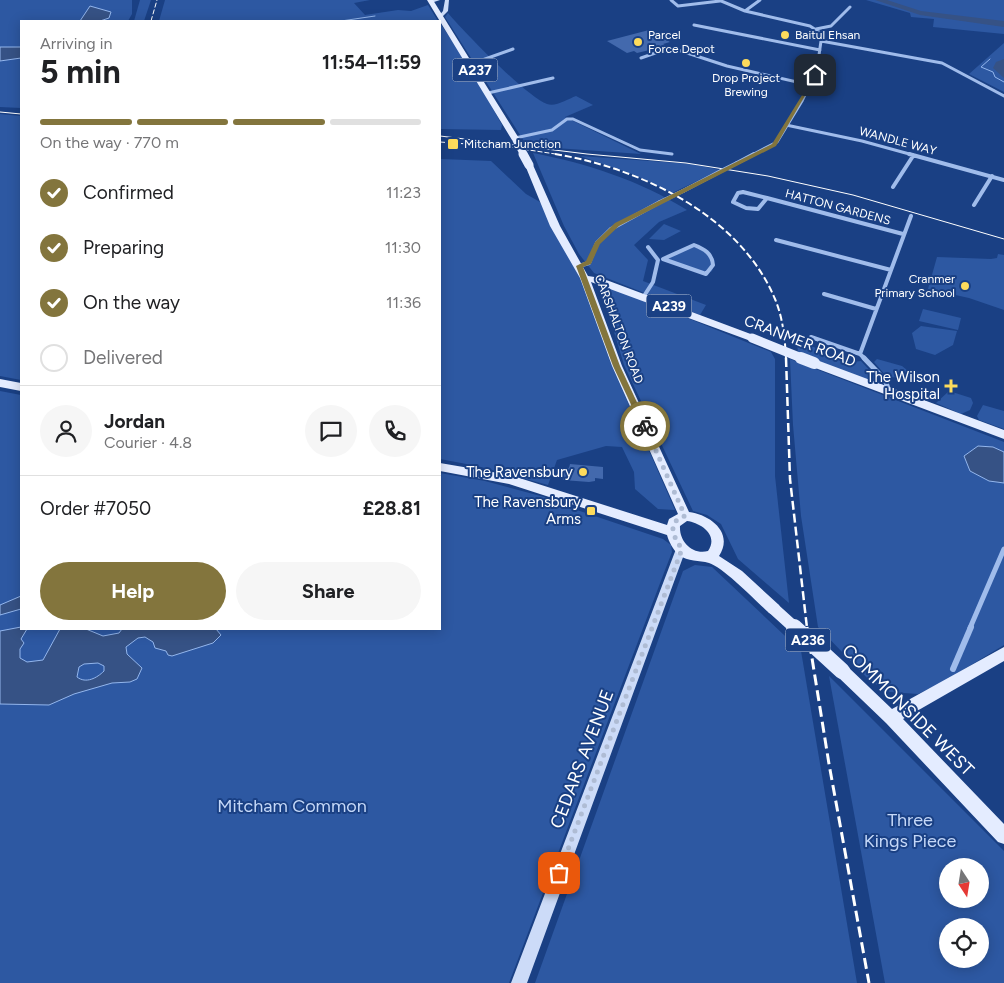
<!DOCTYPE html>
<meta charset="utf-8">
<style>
:root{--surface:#fff;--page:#f6f6f6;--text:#202124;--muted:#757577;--line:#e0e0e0;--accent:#83753d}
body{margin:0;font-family:Figtree,sans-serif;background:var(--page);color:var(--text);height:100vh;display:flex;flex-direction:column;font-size:19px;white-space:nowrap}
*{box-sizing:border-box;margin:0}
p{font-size:16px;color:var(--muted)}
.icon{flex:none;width:28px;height:28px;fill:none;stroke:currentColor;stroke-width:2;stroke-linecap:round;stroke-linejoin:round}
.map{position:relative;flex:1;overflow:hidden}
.sheet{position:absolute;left:20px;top:20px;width:421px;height:610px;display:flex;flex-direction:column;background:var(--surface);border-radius:0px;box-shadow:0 2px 12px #0003}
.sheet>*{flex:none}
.needle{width:32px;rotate:168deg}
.buttons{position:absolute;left:939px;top:858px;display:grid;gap:10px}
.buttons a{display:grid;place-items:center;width:50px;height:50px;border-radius:50%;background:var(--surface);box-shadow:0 2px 12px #0003;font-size:25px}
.pin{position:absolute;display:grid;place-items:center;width:42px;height:42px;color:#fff;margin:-21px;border-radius:10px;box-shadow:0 2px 8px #0006}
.courier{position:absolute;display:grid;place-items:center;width:50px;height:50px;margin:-25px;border:4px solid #83753d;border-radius:50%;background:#fff;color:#222;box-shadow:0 1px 6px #0007}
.head em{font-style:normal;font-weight:700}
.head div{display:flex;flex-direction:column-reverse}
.head{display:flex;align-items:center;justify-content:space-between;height:85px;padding:0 20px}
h1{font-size:32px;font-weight:700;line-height:38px}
.bar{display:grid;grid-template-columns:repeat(4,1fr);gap:8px 5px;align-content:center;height:60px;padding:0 20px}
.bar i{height:6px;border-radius:4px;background:var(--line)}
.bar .current{background:var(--accent)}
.bar p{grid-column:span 4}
.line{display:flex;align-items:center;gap:12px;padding:0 20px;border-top:1px solid var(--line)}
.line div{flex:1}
.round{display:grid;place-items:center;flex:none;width:52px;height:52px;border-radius:26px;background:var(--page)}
ol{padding:0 20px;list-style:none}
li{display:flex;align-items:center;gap:15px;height:55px}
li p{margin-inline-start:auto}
li .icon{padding:5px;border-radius:50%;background:var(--accent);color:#fff;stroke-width:4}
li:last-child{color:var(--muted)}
li i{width:28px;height:28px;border:2px solid var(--line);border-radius:50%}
.button{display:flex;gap:10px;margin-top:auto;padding:10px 20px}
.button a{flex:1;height:58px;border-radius:30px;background:var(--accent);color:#fff;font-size:20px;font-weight:700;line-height:58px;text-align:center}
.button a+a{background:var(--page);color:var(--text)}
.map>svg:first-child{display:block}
.green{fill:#2d58a2;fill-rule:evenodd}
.water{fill:#365285;stroke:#93b6ed;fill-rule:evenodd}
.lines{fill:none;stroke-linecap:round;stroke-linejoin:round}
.stream{stroke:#93b6ed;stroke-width:1}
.river{fill:#365285;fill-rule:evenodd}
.building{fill:#4369ad}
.street-far3{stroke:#a0bceb;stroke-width:3}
.street-far2{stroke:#a0bceb;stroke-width:4}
.street-far1{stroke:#a0bceb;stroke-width:5}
.street{stroke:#a0bceb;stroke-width:6}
.secondary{fill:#ccdbf8;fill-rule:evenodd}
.primary{fill:#e4ecff;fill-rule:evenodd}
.tram{stroke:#fff;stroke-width:1}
.rail-far3{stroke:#fff;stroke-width:1;stroke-dasharray:5 2;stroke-linecap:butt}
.rail-far2{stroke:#fff;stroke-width:2;stroke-dasharray:7 3;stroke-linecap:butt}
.rail-far1{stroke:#fff;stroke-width:2.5;stroke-dasharray:9 4;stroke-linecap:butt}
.rail{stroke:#fff;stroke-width:3;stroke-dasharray:11 5;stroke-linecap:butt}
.street-bridge{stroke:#a0bceb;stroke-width:4}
.primary-bridge-far3{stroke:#e4ecff;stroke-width:7}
.primary-bridge-far2{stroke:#e4ecff;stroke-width:9}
.primary-bridge-far1{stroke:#e4ecff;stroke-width:12}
.primary-bridge{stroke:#e4ecff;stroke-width:16}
.route{fill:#83753d}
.done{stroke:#afbcd4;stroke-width:5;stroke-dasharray:0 9}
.poi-dot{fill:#fddb5c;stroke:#1a4084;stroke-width:2}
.labels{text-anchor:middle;stroke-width:4;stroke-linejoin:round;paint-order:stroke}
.far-poi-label{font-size:12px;fill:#fff;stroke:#1a4084;text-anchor:start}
.far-street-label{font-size:12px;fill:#fff;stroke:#1a4084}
.shield{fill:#1a4084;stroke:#bac6da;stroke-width:1}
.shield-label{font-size:14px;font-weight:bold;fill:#fff}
.street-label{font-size:15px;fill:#fff;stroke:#1a4084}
.poi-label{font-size:15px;fill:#fff;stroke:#1a4084;text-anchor:end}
.near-street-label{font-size:18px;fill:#fff;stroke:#1a4084}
.near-park-label{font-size:18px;fill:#c5d8f8;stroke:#1a4084}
</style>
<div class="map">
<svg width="1004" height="983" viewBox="0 0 1004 983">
<rect width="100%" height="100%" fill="#1a4084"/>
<path class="green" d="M0,0h132v14l-4,7h-107v87l-21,-1z
M140,0h11l-7,21h-10z
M165,0h205l-16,3 11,12 33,-5 13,1 17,-6 10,16h-279z
M866,0h138v34l-71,-7 1,-8 -23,-2 -1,-4z
M448,13c16,19 79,84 99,91 9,3 21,-5 29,-8l17,9 -28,12 76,37 -114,-8 -82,-129z
M440,23l28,41 34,61 -1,5 -61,-1z
M1004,43v49l-35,-18z
M0,114l21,2v264l-21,-4z
M533,153c53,10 108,28 154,57l-28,12 -25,23 14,15 -5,21 63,24 -6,10 -106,-42 -15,-19 -15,-28z
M440,156l1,3 50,2 35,33 14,8 40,73 31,89 64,146 -17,-1 -23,-20 -1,-17 -12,-25 -16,-1 -49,14 -9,25 -71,-19 -37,-7z
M580,156l112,8 28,6 -48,23 -37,-18z
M664,224l17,7 -17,9 -15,-1z
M688,247c12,0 22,3 27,14l-3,10 -3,2 -44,-12z
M998,254l6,1v55l-35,-12 -41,-9 9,-32 54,2 6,-1z
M599,282l172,70 4,7v117l14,127 -51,-44 -17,-35 -14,-9 -14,-4 -69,-146z
M923,309l38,9 -3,12 -39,-9z
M921,326l36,5 -4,14 -18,10 -19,-6 -4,-16z
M797,340l26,11 21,12 17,-2 25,27 -88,-35z
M790,359l214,83v203l-61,37 -25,12 -28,-2 -20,-11 -52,-54 -17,-111 -8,-91z
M877,359l25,7 15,12 -30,-1 -13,-15z
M0,391l21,4v234h419v-156l45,8 78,21 -1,3 101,34 8,6 1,7 -7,18 -156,413h-509z
M949,391l22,7 2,5 -3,7 -9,4 -25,-11z
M983,405l21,6v18l-25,-9 -2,-4z
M695,565l17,2 89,84 56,332h-322l148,-412z
M829,676l175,175v132h-119zM980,866v33h-32v-33zM980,926v33h-32v-33z"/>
<path class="water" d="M90,6l21,6 -2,6 -9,3h-20z
M0,47h21v11l-21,3z
M978,446l15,1 11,5v31l-15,-2 -19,-10 -6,-15z
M21,596v13l-21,6v-10z
M21,627l6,2 -6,10 3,4 -4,6v9l7,4 16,-2 17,-31h26l17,7 16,-3 3,-4h94l5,6 -8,8 -41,13 -4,-1 -2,-4 -11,-3 -2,-6 -8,-5 -7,1 -12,9 1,7 15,14 -5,11 -7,3 -18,1 -38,11 -25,11 -49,-1v-73zM98,663l6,3v5c-7,7 -18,13 -27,6l2,-10 5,-3z"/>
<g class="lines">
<path class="stream" d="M341,21l34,-5
M990,59l-9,8 12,5 2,5 9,5"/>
<path class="river" d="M875,0h12l34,11 83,10v6l-84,-12z
M1004,59v19l-11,-10 3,-6z"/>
</g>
<path class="building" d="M649,30l21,12 -7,2 3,2 -29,7 -3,-2 -7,2 -20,-12z
M570,464l33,3v12l-8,-1v3l-6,1 -26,-2 1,-13 5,1z"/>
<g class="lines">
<path class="street-far3" d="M671,0l7,6 42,-5
M719,0l26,11 65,15 9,6 2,9 -4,28 -15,32 -25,41 -25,13
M745,11l15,-11
M694,25l126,25
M816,29l15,-3 19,-19
M821,41l121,22 62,33
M641,58l20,-7 17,-1 49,16 83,19
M471,64l42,-15
M488,93l65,-15
M786,125l76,16 51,14
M515,138l37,-8 15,-11h6l67,31 32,4"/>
<path class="street-far2" d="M909,154l95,26
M737,163l17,-9
M893,187l20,-31
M683,191l38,-20
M743,192l24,6 -9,11 -12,-1 -13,-6 5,-9z
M767,198l136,36
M974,205l18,-29
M776,240l115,30
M694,245c10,4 18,8 19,20l-7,9 -43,-15z
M579,266l10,-3 8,-20 14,-14 49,-27
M824,294l52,15
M644,296l9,-14 5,-22 -10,-13
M811,337l49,17
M865,359l-5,-5 51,-138"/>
<path class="street-far1" d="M864,358l21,22 4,11
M970,628l34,-79"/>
<path class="street" d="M953,669l18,-42"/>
<path class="secondary" d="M433,0h7l-9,3 -2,-1z
M445,0h4l-1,11 -6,6h-4l5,-6z
M681,545l4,1 1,3 -159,434h-16l165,-434 1,-3z"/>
<path class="primary" d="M427,0h6l87,140 -1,2 -7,-2z
M526,163l7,2 27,61 28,50 13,2 155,58 1,2 -5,3 -4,-1 -157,-58 31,84 67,146c22,3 45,21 30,44l23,15 37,34 2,4 -2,4 -5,2 -5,-2c-12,-11 -46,-46 -60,-50 -10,-3 -21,-1 -30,-8 -6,-5 -10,-13 -12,-20l-158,-51 -69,-13v-8l70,12 157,50 2,-6 9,-5 -66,-148 -32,-88 -30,-52 -25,-61zM687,521c14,2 32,14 21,30 -16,4 -29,-10 -28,-25z
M814,359l190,71v9l-194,-73 -1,-3 1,-3z
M0,379l21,4v8l-21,-4z
M1004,647v14l-101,58 101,105v20l-6,-2 -112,-119 -49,-47 -2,-5 2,-5 5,-2 5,2 45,43z"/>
<path class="tram" d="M0,112l21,2
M440,136l147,18 99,9 82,13 85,19 151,44"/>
<path class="rail-far3" d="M151,21l6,-21
M440,142l69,5 53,8"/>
<path class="rail-far2" d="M555,154c85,14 185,61 220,145 8,19 10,40 11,60"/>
<path class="rail-far1" d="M786,358l4,121 17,149"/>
<path class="rail" d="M807,627l22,137 40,219"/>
<path class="street-bridge" d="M721,171l16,-8
M660,202l23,-11"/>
<path class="primary-bridge-far3" d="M516,140l8,15"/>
<path class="primary-bridge-far2" d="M523,154l6,11
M752,338l52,21"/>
<path class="primary-bridge-far1" d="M801,358l13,5
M774,609l21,19"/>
<path class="primary-bridge" d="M794,627l48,44"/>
</g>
<path class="route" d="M815,74l2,1 -41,71 -157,80 -19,18 -9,20 -8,3 37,99 28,60 -6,2 -29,-62 -37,-100 10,-5 9,-19 20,-19 157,-79z"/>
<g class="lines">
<path class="done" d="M559,873l123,-324c-9,-13 -16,-27 3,-33l-40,-90"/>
</g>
<g class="poi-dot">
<circle cx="785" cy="35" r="5"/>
<circle cx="638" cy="42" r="5"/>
<circle cx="746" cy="63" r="5"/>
<rect x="447" y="138" width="12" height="12" rx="2.5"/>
<circle cx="965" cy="286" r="5"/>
<path d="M948.5 378.5h5v5h5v5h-5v5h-5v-5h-5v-5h5z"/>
<circle cx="583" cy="472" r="5"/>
<rect x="586" y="506" width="10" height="10" rx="2.5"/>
</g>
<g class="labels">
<g class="far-poi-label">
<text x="648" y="39">Parcel<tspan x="648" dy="14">Force Depot</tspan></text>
<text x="795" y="39">Baitul Ehsan</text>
<text x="746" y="82" text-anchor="middle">Drop Project<tspan x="746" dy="14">Brewing</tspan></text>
<text x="464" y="148">Mitcham Junction</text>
<text x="955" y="283" text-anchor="end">Cranmer<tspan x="955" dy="14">Primary School</tspan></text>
</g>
<g class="far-street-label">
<text transform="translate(898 141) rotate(15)" y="4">WANDLE WAY</text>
<text transform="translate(838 207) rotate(15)" y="4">HATTON GARDENS</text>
<text transform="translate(619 329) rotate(69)" y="4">CARSHALTON ROAD</text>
</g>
<g class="shield">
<rect x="452.5" y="58.5" width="45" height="23" rx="4"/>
<rect x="646.5" y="294.5" width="45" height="23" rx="4"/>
<rect x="785.5" y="628.5" width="45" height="23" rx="4"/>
</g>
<g class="shield-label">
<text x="475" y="75">A237</text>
<text x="669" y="311">A239</text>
<text x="808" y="645">A236</text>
</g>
<g class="street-label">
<text transform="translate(800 341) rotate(21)" y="5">CRANMER ROAD</text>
</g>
<g class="poi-label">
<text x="940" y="382">The Wilson<tspan x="940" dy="17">Hospital</tspan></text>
<text x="573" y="477">The Ravensbury</text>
<text x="581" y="507">The Ravensbury<tspan x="581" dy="17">Arms</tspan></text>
</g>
<g class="near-street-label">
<text transform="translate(908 710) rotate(45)" y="6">COMMONSIDE WEST</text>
<text transform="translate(582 759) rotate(-69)" y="6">CEDARS AVENUE</text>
</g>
<g class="near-park-label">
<text x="292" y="812">Mitcham Common</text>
<text x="910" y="826">Three<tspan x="910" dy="21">Kings Piece</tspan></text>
</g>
</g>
</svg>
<div class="buttons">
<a><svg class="needle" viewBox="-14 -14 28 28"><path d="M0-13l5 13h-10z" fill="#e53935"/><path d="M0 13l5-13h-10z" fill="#757577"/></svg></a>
<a><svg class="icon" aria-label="locate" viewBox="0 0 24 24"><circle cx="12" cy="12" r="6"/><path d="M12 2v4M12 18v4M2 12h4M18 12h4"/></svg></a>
</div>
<div class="pin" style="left:559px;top:873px;background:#ea580c"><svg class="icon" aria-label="bag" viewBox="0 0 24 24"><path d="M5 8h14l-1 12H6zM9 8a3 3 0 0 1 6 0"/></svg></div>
<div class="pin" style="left:815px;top:75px;background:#1f2937"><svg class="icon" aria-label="home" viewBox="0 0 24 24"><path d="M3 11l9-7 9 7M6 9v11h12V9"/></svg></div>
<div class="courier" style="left:645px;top:426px"><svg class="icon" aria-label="bike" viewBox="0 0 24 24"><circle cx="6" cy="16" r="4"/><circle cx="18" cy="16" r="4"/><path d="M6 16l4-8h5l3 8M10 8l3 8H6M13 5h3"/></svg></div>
<section class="sheet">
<div class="head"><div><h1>5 min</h1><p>Arriving in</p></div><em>11:54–11:59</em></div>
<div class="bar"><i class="current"></i><i class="current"></i><i class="current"></i><i></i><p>On the way · 770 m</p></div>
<ol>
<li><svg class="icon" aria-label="check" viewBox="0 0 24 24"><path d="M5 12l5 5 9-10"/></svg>Confirmed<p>11:23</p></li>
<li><svg class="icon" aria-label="check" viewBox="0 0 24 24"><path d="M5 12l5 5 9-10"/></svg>Preparing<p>11:30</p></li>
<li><svg class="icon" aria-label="check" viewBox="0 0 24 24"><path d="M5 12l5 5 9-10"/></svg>On the way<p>11:36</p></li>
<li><i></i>Delivered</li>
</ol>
<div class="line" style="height:90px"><a class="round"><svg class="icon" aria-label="person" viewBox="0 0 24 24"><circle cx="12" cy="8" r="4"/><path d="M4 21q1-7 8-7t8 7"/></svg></a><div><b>Jordan</b><p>Courier · 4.8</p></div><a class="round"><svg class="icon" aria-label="chat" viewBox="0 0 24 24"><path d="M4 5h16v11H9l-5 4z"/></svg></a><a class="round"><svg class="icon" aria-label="phone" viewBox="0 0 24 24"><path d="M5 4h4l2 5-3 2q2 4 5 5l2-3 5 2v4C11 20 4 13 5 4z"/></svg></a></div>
<div class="line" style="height:65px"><div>Order #7050</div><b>£28.81</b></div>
<div class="button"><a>Help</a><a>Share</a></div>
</section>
</div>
